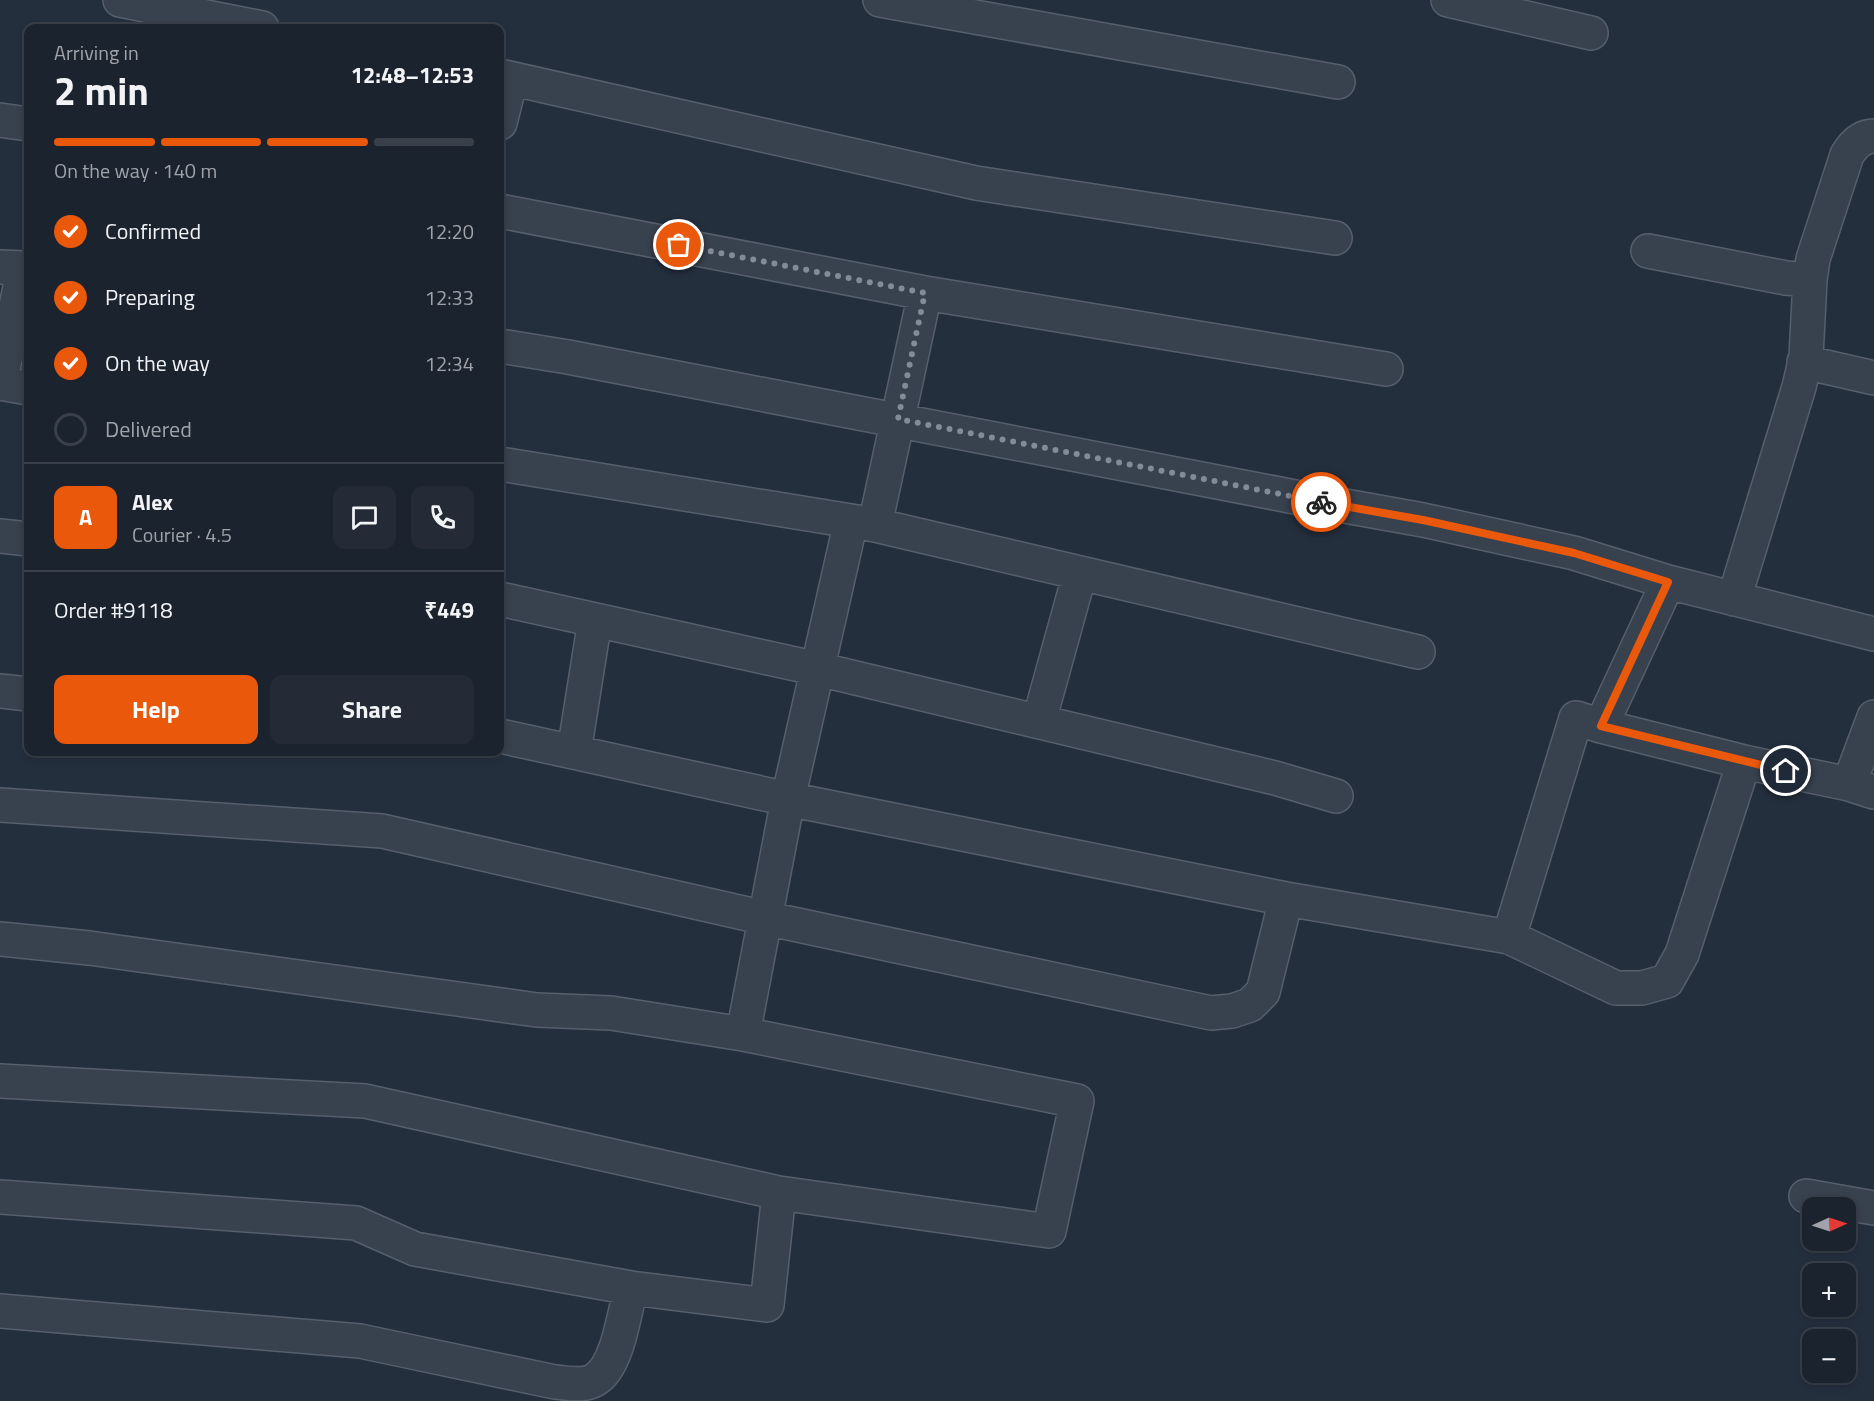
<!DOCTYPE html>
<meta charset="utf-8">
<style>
:root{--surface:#1b232e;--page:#242b36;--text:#f1f3f6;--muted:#a0a4aa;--line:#39404a;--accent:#ea580c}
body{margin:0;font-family:"Titillium Web",sans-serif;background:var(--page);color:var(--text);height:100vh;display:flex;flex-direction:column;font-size:22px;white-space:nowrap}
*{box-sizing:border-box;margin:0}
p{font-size:20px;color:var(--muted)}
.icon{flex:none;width:33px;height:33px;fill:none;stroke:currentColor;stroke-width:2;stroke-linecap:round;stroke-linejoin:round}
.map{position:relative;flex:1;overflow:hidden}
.details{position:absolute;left:24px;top:24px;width:480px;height:732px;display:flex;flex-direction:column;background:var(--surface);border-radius:12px;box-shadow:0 3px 9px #0003,0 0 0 2px var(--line)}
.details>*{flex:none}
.needle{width:39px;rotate:87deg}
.buttons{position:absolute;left:1802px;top:1197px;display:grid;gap:12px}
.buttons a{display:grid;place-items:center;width:54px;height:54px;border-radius:12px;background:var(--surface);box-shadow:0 3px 9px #0003,0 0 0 2px var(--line);font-size:30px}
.pin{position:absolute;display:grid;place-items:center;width:51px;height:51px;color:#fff;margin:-26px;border:3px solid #fff;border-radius:50%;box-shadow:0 2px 6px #0007}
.courier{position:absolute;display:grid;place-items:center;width:60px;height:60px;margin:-30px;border:4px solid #ea580c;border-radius:50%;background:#fff;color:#222;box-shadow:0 2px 8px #0007}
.headline em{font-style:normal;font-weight:700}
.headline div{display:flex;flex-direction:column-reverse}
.headline{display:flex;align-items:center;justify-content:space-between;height:102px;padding:0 30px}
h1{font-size:39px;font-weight:700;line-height:45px}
.bar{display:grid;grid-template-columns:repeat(4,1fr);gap:9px 6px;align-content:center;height:72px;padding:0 30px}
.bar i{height:8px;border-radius:4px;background:var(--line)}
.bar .on{background:var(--accent)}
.bar p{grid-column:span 4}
.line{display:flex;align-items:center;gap:15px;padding:0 30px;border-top:2px solid var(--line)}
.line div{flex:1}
.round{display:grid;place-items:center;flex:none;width:63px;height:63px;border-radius:12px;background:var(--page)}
ol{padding:0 30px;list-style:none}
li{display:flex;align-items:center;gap:18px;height:66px}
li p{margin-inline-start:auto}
li .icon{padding:6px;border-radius:50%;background:var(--accent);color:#fff;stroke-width:4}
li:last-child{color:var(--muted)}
li i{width:33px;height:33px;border:3px solid var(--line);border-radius:50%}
.button{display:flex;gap:12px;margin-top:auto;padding:12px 30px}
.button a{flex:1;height:69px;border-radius:12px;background:var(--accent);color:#fff;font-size:24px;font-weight:700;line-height:69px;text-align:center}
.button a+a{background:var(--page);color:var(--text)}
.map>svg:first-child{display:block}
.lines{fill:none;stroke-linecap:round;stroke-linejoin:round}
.street-casing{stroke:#565f6c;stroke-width:36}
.street{stroke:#38414e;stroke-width:33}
.done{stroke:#828b98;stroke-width:6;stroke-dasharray:0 10.8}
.route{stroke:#ea580c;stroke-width:8}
</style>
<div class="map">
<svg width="1874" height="1401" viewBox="0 0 1874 1401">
<rect width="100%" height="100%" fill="#242f3e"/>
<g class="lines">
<g class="street-casing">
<path id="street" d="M120,0l142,28
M880,0l458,82
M1448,0l143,33
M500,76l476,107 359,55
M0,120l28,4
M500,123l11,-44
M500,211l425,82 461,76
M1648,251l138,27 24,2
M0,267l24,1 -24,115 28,5
M925,293l-50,232 -24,-4 -63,278 498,100 223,38 67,-219 25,8 67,-144 206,52
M500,346l68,11 727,140 128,23 151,33 94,29
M1804,362l70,16
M500,464l351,57
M875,525l543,127
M0,536l28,3
M500,599l318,70 457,109 61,18
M1734,599l65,-212 7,-30 4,-77 3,-21 34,-104c6,-10 14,-19 27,-19
M0,691l28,3
M1039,721l41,-148
M1601,726l143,36 105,22 25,8
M574,752l21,-132
M1849,784l25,-67
M0,805l382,26 383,87 446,95 21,-2 18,-6 13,-13 23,-93
M1509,937l107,51h26l25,-7 15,-27 62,-192
M0,939l89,9 448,62 74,3 132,21 45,-235 -288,-63
M743,1034l334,67 -28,130 -270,-38
M0,1081l365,20 414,92 -12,112 -136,-17 -216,-39 -59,-26 -356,-26
M1806,1196l68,12
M0,1311l360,30 195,41c13,1 30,5 41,-3 22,-14 28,-66 35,-91"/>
</g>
<use href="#street" class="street"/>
</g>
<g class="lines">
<path class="done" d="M679,245l246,48 -27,126 423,83"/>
<path class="route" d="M1321,502l102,18 151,33 94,29 -67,144 185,45"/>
</g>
</svg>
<div class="buttons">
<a><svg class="needle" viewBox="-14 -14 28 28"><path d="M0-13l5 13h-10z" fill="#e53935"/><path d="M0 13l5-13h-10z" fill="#a0a4aa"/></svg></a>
<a>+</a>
<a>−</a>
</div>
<div class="pin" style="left:679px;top:245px;background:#ea580c"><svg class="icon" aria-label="bag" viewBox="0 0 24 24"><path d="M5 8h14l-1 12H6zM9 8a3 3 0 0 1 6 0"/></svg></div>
<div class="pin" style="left:1786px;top:771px;background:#1f2937"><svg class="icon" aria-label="home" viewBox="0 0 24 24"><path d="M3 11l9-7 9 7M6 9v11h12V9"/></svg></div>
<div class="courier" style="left:1321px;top:502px"><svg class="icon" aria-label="bike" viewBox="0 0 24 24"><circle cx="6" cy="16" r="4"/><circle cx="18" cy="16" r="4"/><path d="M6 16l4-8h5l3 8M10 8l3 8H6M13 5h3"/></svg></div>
<section class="details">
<div class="headline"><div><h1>2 min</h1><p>Arriving in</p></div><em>12:48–12:53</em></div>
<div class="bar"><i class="on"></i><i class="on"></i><i class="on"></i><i></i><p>On the way · 140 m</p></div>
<ol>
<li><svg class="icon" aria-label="check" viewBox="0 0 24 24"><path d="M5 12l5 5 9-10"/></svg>Confirmed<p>12:20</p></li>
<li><svg class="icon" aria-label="check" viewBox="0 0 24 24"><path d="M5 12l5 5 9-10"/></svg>Preparing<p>12:33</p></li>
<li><svg class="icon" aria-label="check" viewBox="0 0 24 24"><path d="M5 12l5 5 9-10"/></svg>On the way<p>12:34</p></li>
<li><i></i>Delivered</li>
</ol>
<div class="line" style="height:108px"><b class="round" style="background:var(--accent);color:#fff">A</b><div><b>Alex</b><p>Courier · 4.5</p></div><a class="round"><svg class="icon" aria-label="chat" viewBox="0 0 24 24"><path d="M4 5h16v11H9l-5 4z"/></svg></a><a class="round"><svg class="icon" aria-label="phone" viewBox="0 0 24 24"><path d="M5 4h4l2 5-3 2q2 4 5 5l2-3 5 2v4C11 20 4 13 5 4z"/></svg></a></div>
<div class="line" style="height:78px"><div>Order #9118</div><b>₹449</b></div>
<div class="button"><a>Help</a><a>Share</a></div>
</section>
</div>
